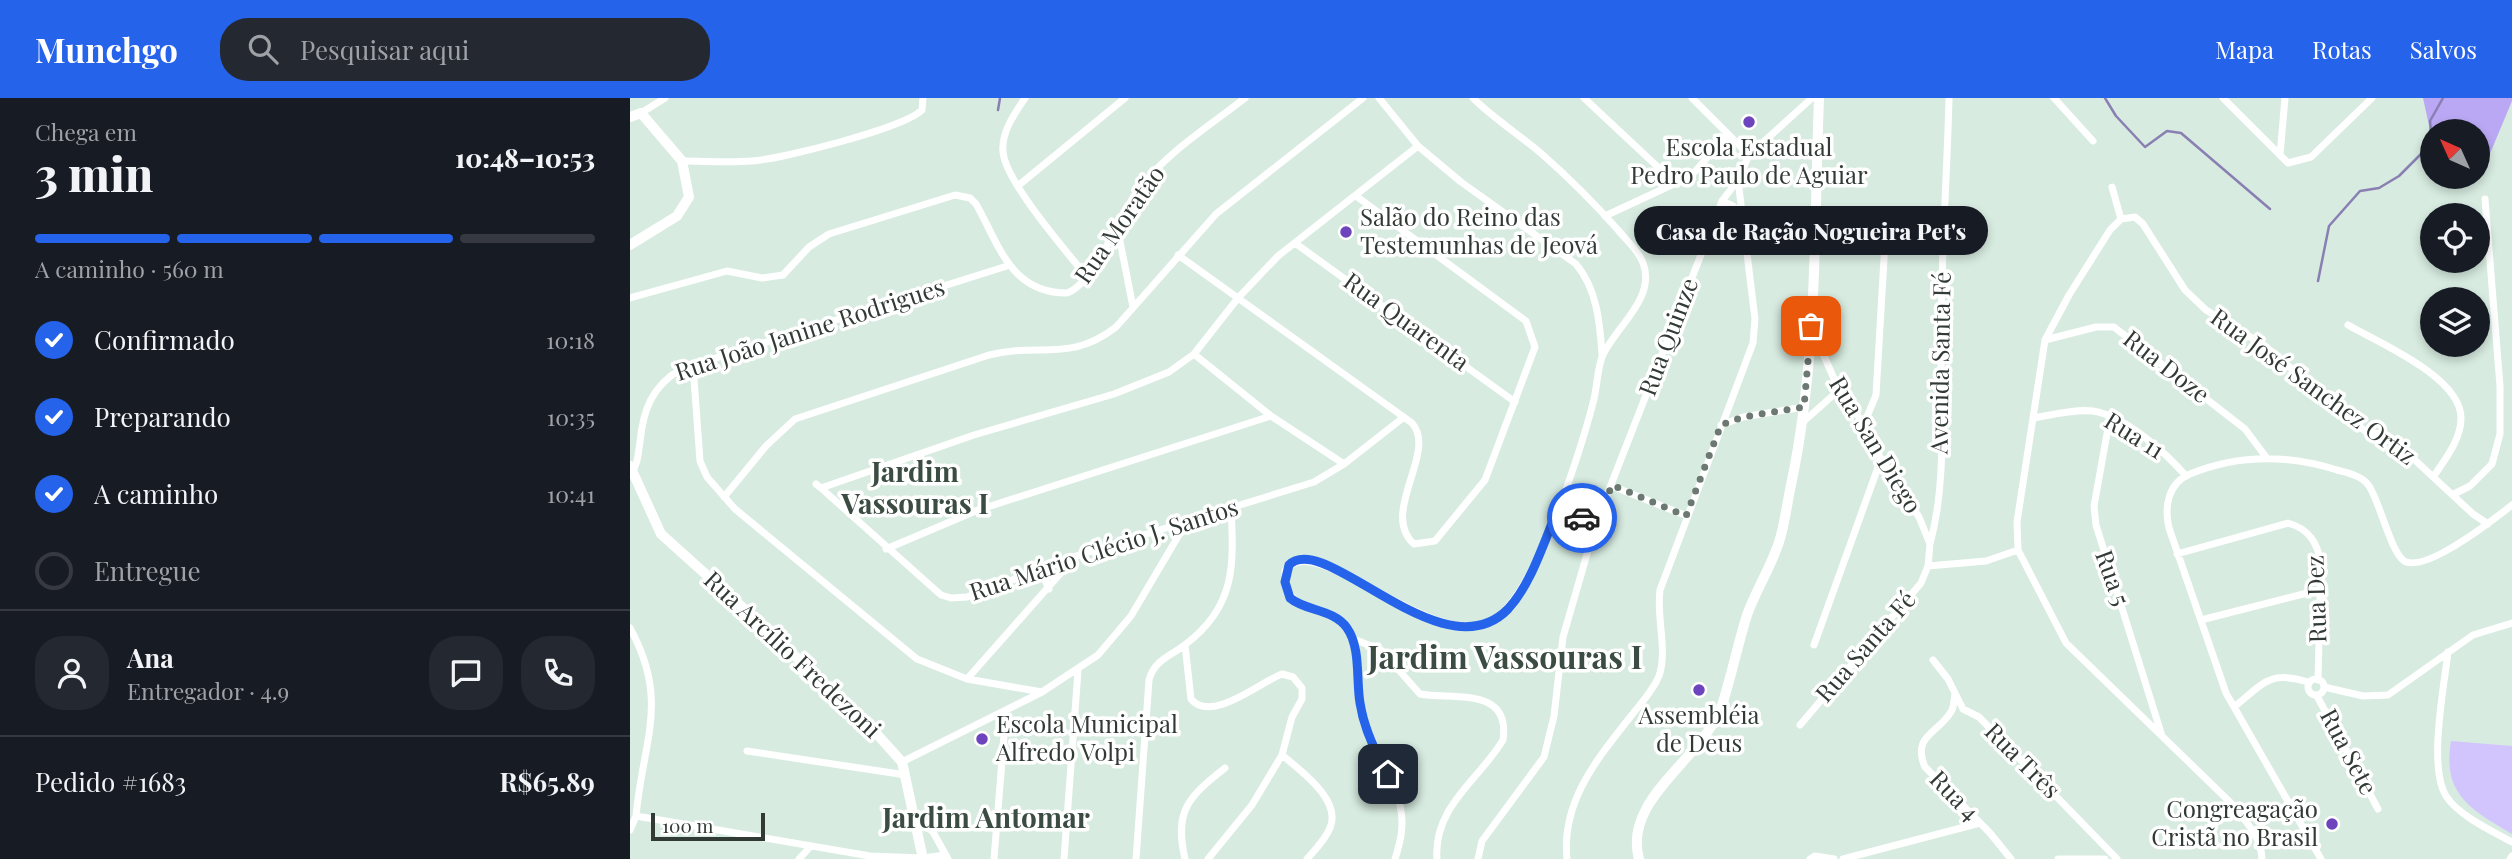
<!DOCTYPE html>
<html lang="pt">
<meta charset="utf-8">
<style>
:root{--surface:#171b24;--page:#242831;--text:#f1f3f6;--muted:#9ea1a6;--line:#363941;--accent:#2563eb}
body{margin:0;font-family:"Playfair Display",serif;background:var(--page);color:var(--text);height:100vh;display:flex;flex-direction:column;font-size:26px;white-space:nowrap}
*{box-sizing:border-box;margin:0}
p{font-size:23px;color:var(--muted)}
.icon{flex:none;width:38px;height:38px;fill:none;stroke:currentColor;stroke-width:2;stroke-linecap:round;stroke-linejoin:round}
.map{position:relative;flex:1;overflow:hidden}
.side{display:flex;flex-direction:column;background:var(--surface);width:630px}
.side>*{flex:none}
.needle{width:46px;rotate:315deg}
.buttons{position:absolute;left:1790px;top:21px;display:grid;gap:14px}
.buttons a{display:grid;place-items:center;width:70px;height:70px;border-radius:50%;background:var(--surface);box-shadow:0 4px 10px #0003;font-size:35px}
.scale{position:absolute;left:21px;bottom:18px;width:114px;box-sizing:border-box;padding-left:7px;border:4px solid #323a36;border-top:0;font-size:19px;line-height:24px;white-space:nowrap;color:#323a36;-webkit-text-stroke:5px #fff;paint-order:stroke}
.pin{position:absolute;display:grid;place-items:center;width:60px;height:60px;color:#fff;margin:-30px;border-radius:14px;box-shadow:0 4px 10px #0006}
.courier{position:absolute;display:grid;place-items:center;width:70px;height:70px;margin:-35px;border:5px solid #2563eb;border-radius:50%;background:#fff;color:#222;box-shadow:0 2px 9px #0007}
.bubble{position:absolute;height:49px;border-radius:24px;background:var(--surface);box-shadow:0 4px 10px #0003;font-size:23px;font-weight:800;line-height:49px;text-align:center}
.overview em{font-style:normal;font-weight:800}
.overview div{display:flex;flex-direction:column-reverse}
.overview{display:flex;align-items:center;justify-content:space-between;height:119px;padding:0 35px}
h1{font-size:46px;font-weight:800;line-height:52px}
.bar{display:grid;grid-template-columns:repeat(4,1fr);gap:10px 7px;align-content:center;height:84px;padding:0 35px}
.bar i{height:9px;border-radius:5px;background:var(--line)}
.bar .active{background:var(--accent)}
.bar p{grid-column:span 4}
.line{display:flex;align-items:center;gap:18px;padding:0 35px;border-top:2px solid var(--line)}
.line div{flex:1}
.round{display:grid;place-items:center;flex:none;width:74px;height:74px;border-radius:28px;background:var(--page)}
ol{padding:0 35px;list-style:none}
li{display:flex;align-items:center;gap:21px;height:77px}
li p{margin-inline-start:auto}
li .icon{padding:7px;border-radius:50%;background:var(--accent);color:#fff;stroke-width:4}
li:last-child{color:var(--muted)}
li i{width:38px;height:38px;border:4px solid var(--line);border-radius:50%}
header{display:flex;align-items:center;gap:42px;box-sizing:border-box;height:98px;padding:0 35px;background:var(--accent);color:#fff}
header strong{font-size:33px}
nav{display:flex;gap:38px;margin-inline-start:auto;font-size:24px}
.search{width:490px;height:63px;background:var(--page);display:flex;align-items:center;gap:18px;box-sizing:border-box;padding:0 24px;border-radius:28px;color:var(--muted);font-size:26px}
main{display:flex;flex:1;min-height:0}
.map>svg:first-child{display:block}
.green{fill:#d2c5fe}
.forest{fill:#baa8f4}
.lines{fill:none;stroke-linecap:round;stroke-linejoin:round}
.stream{stroke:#897fb2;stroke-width:2.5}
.street{stroke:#fff;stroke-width:7}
.secondary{stroke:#fff;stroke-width:10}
.done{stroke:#6c7872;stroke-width:7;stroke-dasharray:0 12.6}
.route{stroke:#2563eb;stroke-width:9}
.poi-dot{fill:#6d44bd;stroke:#fff;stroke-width:2.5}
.labels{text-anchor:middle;stroke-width:7;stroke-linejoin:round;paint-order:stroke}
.poi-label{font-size:24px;fill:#323a36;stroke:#fff}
.street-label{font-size:24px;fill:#323a36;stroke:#fff}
.quarter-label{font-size:28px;font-weight:bold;fill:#3b4c43;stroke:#fff}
.district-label{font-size:32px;font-weight:bold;fill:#3b4c43;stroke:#fff}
</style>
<header>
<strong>Munchgo</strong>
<div class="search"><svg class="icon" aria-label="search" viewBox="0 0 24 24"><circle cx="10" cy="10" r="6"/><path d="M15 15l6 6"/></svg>Pesquisar aqui</div>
<nav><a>Mapa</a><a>Rotas</a><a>Salvos</a></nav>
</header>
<main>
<section class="side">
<div class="overview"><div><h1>3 min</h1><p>Chega em</p></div><em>10:48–10:53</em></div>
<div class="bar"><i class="active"></i><i class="active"></i><i class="active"></i><i></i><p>A caminho · 560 m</p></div>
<ol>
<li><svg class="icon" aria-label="check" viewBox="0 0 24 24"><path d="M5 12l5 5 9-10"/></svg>Confirmado<p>10:18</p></li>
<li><svg class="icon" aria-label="check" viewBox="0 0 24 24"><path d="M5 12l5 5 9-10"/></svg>Preparando<p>10:35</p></li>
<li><svg class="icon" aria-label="check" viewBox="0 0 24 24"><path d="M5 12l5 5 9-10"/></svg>A caminho<p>10:41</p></li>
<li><i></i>Entregue</li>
</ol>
<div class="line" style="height:126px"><a class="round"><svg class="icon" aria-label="person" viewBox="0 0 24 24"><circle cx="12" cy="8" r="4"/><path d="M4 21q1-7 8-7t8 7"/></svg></a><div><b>Ana</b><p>Entregador · 4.9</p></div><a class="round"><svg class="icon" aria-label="chat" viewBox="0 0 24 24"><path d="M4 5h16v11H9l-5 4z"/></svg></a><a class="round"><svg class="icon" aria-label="phone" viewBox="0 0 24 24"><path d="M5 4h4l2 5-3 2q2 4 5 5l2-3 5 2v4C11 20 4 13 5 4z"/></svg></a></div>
<div class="line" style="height:91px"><div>Pedido #1683</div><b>R$65.89</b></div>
</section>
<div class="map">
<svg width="1882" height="761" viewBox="0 0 1882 761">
<rect width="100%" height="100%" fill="#d7ebe0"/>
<path class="green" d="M1821,643l61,5v88c-42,-25 -70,-40 -61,-93z"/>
<path class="forest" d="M1793,0h89v3l-23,55 -11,1v-26h-46v8z"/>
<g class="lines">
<path class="stream" d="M1475,0l11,18 29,31 22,-16 14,2 89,76
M368,12l2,-12
M1688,183l11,-55 31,-35 19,-3 20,-12 33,-33 -2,-22 13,-23"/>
<path class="street" d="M395,0c-10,15 -24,34 -22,54 2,29 64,100 84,125
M749,0l39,48 43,36 115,82c21,25 24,59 26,91
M954,0l92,86
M1062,0l57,57
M1424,0l39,43
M1593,0l65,65 23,-6 61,-59
M11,15l24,-15
M1650,57l5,-57
M52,63c23,0 47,2 70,0 30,-2 152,-33 170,-51l1,-12
M389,87l106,-87
M1482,89l9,32
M1092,103l11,5 10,10
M975,118l86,-40 37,-42
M1491,121l-11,11 -41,65 -24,45 -28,182 1,28 48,93 167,162c13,17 28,31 29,54
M1491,121l14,-2 8,7 42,66 21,20 59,36 100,85 24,5 84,78 15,10
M487,128l16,81
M665,145l220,159
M548,157l234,168c26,29 -33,90 2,121l21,-3 50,-61 50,-133 -9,-26 -170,-125
M0,200l97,-27 35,7 21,-3 26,-28 20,-13 126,-39 15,3 6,6c23,40 34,89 91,89 28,-10 51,-74 69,-100 28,-39 72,-66 109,-95
M1718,227c31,18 113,52 113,93 0,22 -16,41 -27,58
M1415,242l51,-13h18l131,102 21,28
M564,256l77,62 73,48
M63,267l7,96 7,16 28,32 182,150 50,20 75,13
M1480,319l-16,89 2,19 66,211
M1403,320c18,-3 41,-9 60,-7 32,5 72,41 93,65
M1173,324l36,-32
M1234,326l12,-29 9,-153
M1091,327l22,-8 61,-10
M1,375c7,-8 7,-19 9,-31 3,-32 12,-56 41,-73l326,-103
M186,386l5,4 153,-53 140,-41 55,-22 25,-18 44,-56 40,-42 140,-110
M982,388l75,30
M191,390l120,107 10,3 16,-1 109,-41 238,-74 30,-18 60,-47
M1824,396l16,-8 22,-22 8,-30v-48l-15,-187
M94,399l42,-51 29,-27 194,-64c51,-13 81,8 127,-28l100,-113 147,-116
M928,411l38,14
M1300,446c18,-66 10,-139 11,-207 0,-79 6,-159 8,-239
M256,451l92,-39 293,-94
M1547,456l111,-31c21,6 29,19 33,40l-3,117
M1298,468l58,-5 32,-11
M410,471l9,20
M1571,522l118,-30
M0,530c40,73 13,112 6,188l-6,14
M721,540l30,12 39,44c33,6 91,-8 83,46 -24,40 -70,67 -66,119
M555,547l6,54c20,25 69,-17 91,-25l11,3 9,11v11l-10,18 -10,38 -30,50 -44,54
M1184,547l67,-186
M1818,554c-4,35 -20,115 -2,144 13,20 46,35 66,46
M1303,562l15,19 15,30 16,8 138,142
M337,581l108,-122
M1678 589a8 8 0 1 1 16 0a8 8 0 1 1-16 0Z
M1694,589l39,9 25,-1 85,-60 39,-12
M1325,596c-1,4 -1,12 -3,16 -12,23 -41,25 -27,57l65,66 21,26
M1687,598l61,113
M1604,609c30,-24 35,-37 74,-25
M1170,627l121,-142 7,-17 2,-22 -11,-27 -38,-58 -17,-35 -25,-34 -26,-59
M117,653l159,24
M652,657c19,16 60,45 48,73 -5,12 -15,22 -23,31
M272,664l140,-70 56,-37 33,-39 55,-93
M6,718l234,40 53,2 22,-3
M285,718l18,16 15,27
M169,761l11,-12
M364,761l12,-148
M434,761l14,-188
M506,761l13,-179c5,-20 22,-24 37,-36 50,-38 48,-80 45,-136
M555,761c-11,-48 3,-62 40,-91
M765,761c5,-16 9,-31 6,-48 -5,-37 -33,-67 -41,-105 -5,-23 2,-59 -14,-79 -22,-29 -61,-7 -61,-56 29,-43 139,75 202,52 45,-16 94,-173 106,-220 4,-14 4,-32 9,-46 11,-28 55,-58 41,-94 -4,-12 -17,-23 -25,-33 -23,-26 -49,-52 -75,-75 -23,-20 -49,-36 -70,-57
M848,761l4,-18 62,-84 10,-41 9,-79 33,-114 126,-322 16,-21 11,-25 63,-57
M937,761c-6,-58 31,-101 64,-143 10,-13 22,-25 28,-40 9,-26 -3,-59 1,-86l93,-247 2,-24 -17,-139
M1180,761l5,-3 19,3
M1213,761l137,-36
M1428,761h47
M1691,761l-95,-166 -57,-165c-5,-21 -1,-45 21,-54 48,-20 99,-19 147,-4 11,3 26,6 32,16 11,16 23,71 37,76 24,8 87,-42 106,-57
M1880,761l2,-3"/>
<path class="secondary" d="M0,19l11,-4 41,48 7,36 -12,19 -47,29
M0,368l31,68 109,98 105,100 27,30 21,97
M1009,761c-17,-62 67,-101 84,-157 9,-29 15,-58 24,-87 9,-25 24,-48 32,-73 6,-18 8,-39 12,-57 27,-127 23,-259 28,-387"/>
</g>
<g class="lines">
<path class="done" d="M952,420l15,5 15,-38 74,31 35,-91 22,-8 61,-10 7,-81"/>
<path class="route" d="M758,676c-13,-22 -24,-45 -28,-71 -4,-23 1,-55 -13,-75 -13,-19 -42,-17 -57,-30l-5,-16 4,-17c36,-36 154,111 219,44 24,-26 36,-68 50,-100l24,9"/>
</g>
<g class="poi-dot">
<circle cx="1119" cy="24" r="7"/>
<circle cx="716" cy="134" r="7"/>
<circle cx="1069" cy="592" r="7"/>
<circle cx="352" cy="641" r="7"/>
<circle cx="1702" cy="726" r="7"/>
</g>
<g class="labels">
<g class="poi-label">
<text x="1119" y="58">Escola Estadual<tspan x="1119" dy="28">Pedro Paulo de Aguiar</tspan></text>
<text x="730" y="128" text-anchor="start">Salão do Reino das<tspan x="730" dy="28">Testemunhas de Jeová</tspan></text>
<text x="1069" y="626">Assembléia<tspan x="1069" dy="28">de Deus</tspan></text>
<text x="366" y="635" text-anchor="start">Escola Municipal<tspan x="366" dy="28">Alfredo Volpi</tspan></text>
<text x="1688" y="720" text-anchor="end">Congreagação<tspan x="1688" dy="28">Cristã no Brasil</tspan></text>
</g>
<g class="street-label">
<text transform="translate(490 127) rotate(-55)" y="8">Rua Moratão</text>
<text transform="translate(776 224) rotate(36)" y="8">Rua Quarenta</text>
<text transform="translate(180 232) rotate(-18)" y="8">Rua João Janine Rodrigues</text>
<text transform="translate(1039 239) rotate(-69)" y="8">Rua Quinze</text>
<text transform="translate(1311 265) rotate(-89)" y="8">Avenida Santa Fé</text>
<text transform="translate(1536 269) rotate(38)" y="8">Rua Doze</text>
<text transform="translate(1683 289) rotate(36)" y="8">Rua José Sanchez Ortiz</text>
<text transform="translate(1504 338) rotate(32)" y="8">Rua 11</text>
<text transform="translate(1245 347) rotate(59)" y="8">Rua San Diego</text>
<text transform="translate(474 452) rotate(-18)" y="8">Rua Mário Clécio J. Santos</text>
<text transform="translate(1482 480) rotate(70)" y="8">Rua 5</text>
<text transform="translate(1687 501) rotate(-92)" y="8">Rua Dez</text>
<text transform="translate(1236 549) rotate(-49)" y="8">Rua Santa Fé</text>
<text transform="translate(162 557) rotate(43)" y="8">Rua Arcílio Fredezoni</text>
<text transform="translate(1718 654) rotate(62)" y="8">Rua Sete</text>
<text transform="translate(1392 663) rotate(45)" y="8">Rua Três</text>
<text transform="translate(1324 698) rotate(46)" y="8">Rua 4</text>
</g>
<g class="quarter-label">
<text x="285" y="384">Jardim<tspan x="285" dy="32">Vassouras I</tspan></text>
<text x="356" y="730">Jardim Antomar</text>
</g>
<g class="district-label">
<text x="875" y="571">Jardim Vassouras I</text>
</g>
</g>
</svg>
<div class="buttons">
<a><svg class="needle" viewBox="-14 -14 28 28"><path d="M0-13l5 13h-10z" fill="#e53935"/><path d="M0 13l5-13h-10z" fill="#9ea1a6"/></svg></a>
<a><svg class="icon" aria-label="locate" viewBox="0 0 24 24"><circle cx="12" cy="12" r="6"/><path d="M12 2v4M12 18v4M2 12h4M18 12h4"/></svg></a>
<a><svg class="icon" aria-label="layers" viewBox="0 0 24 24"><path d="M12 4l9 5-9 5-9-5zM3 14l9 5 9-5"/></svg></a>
</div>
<div class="scale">100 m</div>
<div class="pin" style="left:1181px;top:228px;background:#ea580c"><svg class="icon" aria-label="bag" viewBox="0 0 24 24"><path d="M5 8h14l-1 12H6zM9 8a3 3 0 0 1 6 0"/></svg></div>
<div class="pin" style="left:758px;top:676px;background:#1f2937"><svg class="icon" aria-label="home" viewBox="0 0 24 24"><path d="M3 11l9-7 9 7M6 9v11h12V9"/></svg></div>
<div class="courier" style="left:952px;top:420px"><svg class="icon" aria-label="car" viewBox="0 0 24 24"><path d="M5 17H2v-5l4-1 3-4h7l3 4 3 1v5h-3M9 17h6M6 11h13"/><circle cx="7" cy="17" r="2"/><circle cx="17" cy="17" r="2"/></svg></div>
<div class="bubble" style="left:1004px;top:108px;width:354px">Casa de Ração Nogueira Pet's</div>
</div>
</main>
